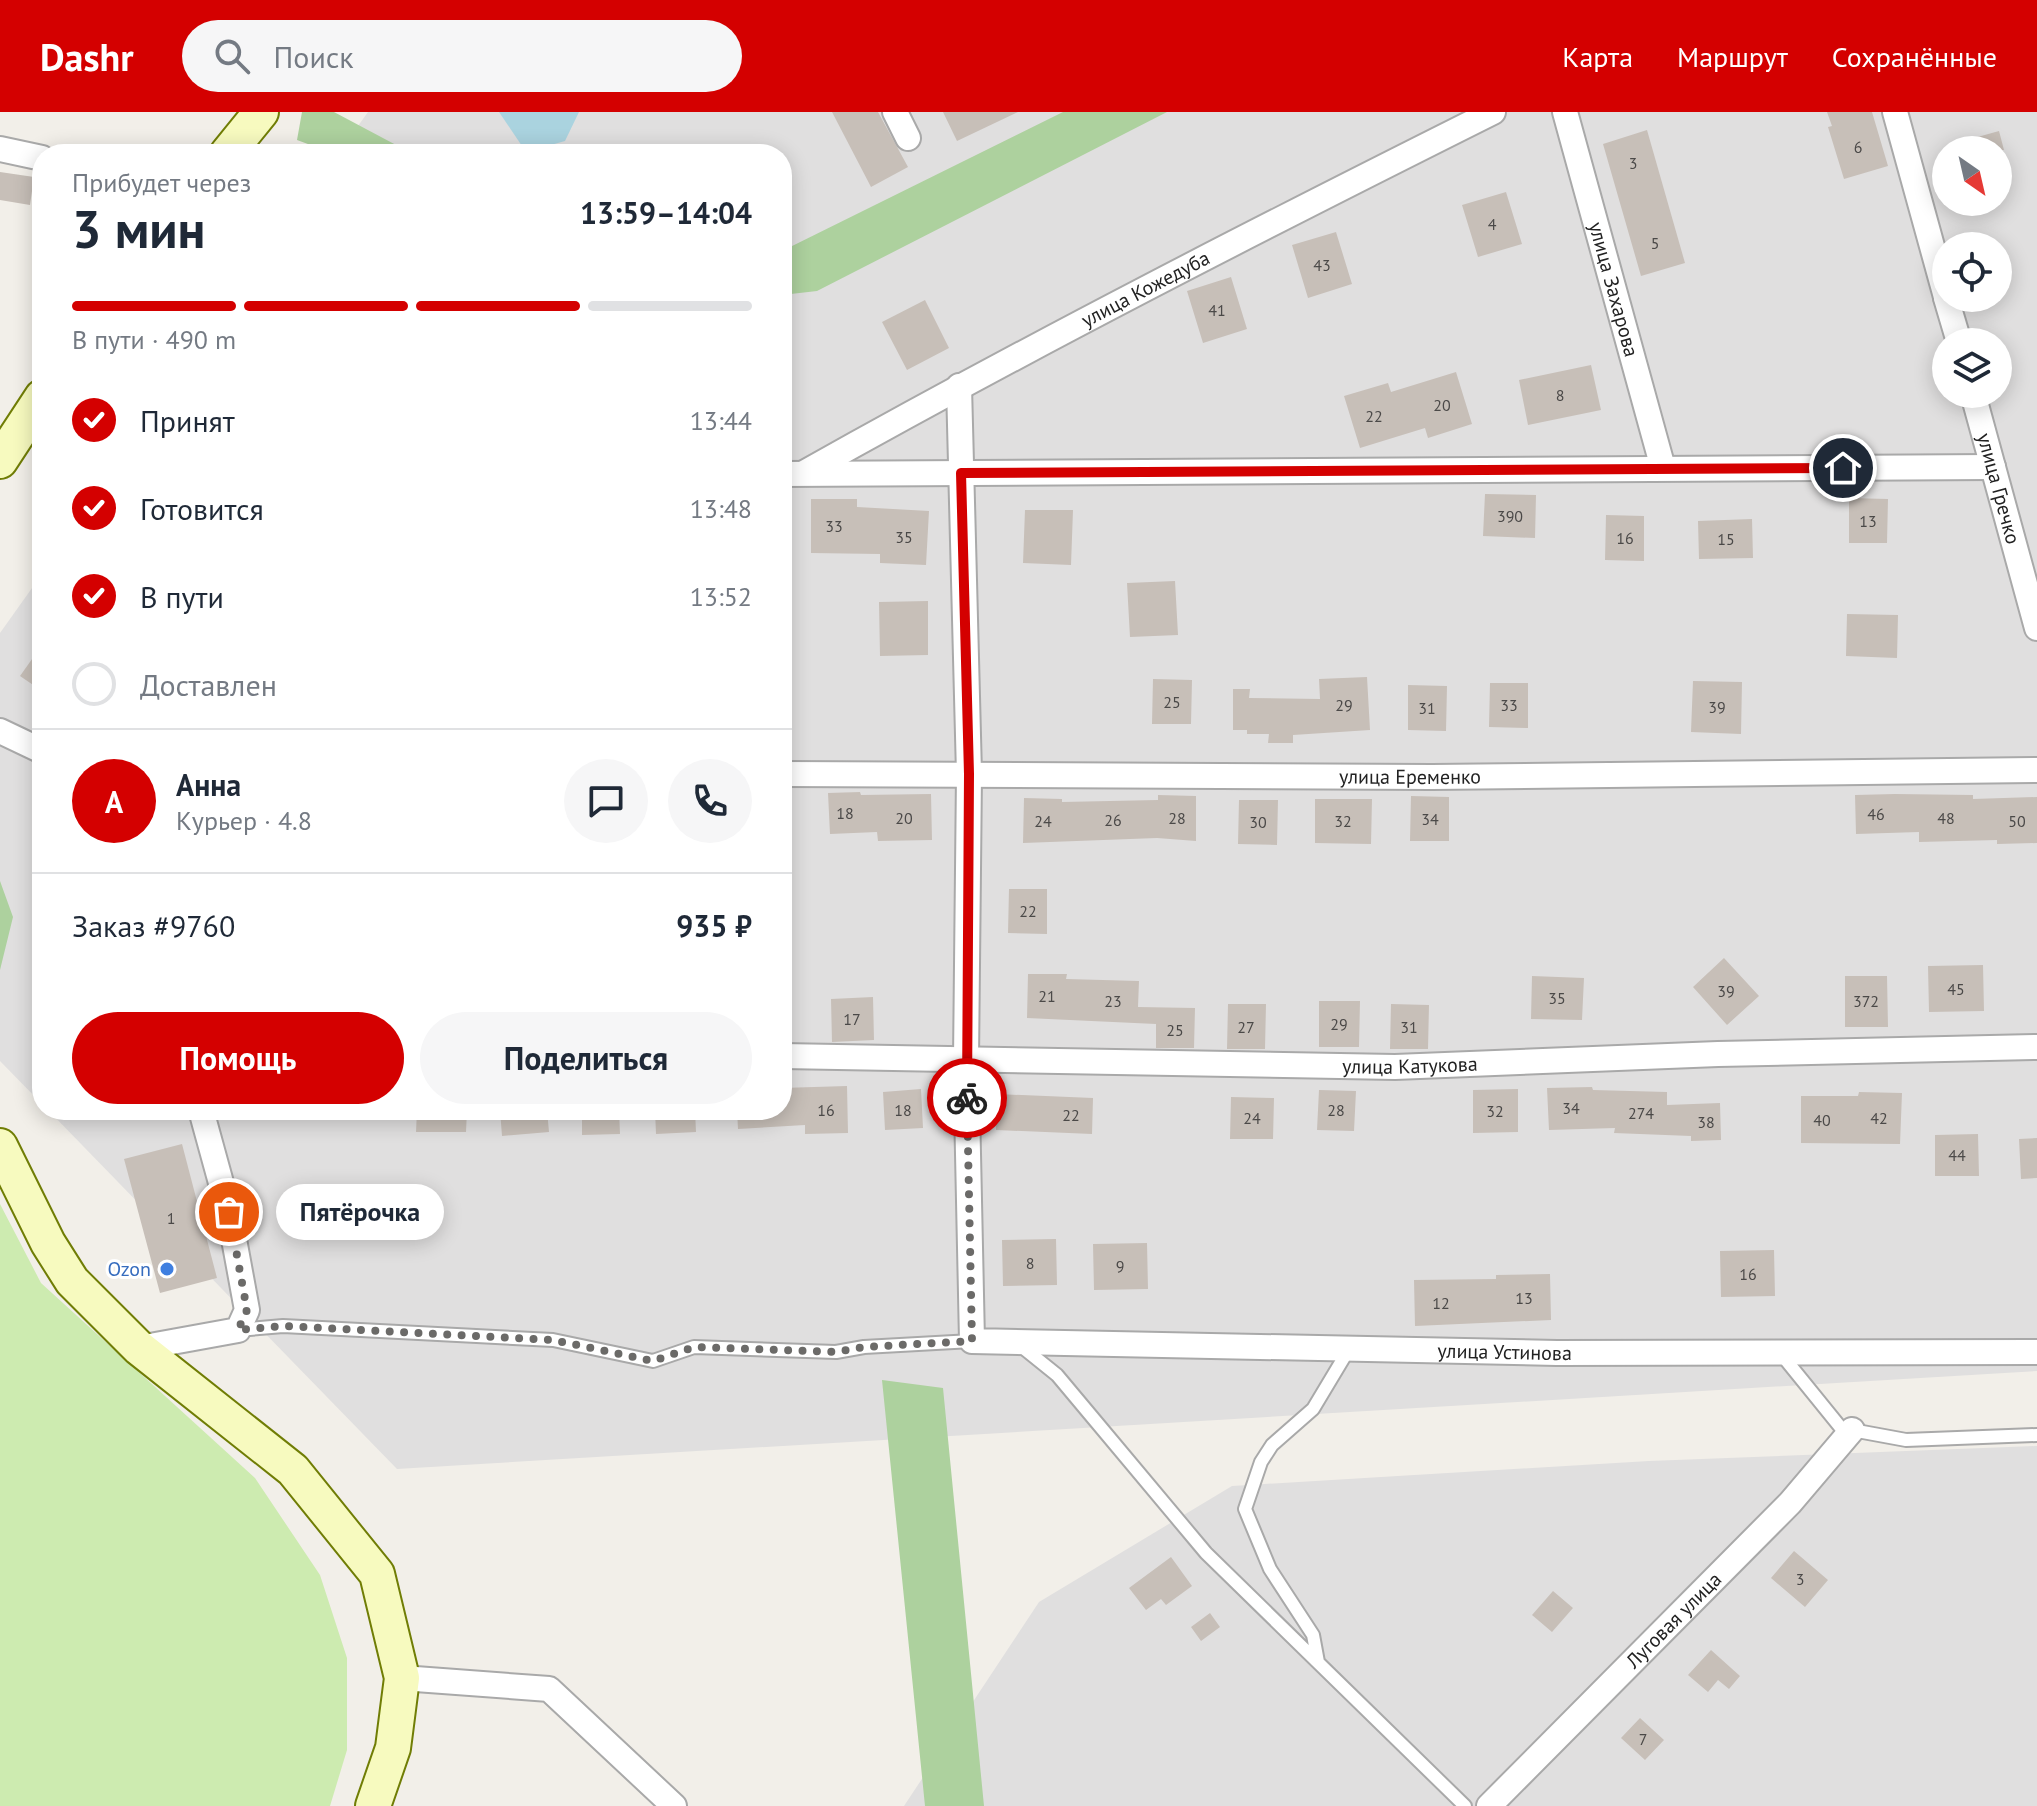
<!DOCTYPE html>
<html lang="ru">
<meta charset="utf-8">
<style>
:root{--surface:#fff;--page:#f6f6f7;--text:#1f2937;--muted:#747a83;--line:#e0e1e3;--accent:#d40000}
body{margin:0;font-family:"PT Sans",sans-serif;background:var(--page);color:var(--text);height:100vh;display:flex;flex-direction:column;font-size:30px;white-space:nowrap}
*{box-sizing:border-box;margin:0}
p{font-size:26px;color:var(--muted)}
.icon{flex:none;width:44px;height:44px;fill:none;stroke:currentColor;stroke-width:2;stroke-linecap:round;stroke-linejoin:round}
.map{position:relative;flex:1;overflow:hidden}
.drawer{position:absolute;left:32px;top:32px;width:760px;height:976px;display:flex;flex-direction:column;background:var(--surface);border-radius:32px;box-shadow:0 4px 20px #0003}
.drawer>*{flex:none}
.needle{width:52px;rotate:146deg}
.controls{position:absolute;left:1932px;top:24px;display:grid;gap:16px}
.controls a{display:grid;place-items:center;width:80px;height:80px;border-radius:50%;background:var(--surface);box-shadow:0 4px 20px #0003;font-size:40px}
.pin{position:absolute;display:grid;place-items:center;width:68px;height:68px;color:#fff;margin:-34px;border:4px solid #fff;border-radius:50%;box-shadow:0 2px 8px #0007}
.courier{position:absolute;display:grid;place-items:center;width:80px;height:80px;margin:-40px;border:6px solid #d40000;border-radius:50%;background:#fff;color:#222;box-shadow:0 2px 10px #0007}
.bubble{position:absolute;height:56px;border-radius:28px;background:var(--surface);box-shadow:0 4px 20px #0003;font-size:26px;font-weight:700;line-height:56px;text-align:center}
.summary em{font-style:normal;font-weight:700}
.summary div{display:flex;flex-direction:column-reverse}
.summary{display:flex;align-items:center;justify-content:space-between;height:136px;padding:0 40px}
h1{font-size:52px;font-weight:700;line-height:60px}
.bar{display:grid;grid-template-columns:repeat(4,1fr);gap:12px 8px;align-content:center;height:96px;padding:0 40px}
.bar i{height:10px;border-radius:6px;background:var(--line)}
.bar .selected{background:var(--accent)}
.bar p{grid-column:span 4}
.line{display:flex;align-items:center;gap:20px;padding:0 40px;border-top:2px solid var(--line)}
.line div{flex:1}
.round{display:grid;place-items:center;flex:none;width:84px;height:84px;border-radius:42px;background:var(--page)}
ol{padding:0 40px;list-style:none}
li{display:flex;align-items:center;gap:24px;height:88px}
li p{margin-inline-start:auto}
li .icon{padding:8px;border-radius:50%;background:var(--accent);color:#fff;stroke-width:4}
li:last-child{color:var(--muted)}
li i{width:44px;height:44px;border:4px solid var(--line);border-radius:50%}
.action{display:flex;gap:16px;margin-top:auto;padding:16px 40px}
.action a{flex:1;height:92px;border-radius:48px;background:var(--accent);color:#fff;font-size:32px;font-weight:700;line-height:92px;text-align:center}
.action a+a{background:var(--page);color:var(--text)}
header{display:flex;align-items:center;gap:48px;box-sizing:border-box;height:112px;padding:0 40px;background:var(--accent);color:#fff}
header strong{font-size:38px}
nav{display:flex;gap:44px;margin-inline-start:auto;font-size:28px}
.search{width:560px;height:72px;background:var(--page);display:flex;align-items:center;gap:20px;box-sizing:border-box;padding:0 28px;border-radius:44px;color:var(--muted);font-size:30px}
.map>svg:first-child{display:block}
.residential{fill:#e0dfdf;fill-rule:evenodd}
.grass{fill:#cdebb0}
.forest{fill:#add19e}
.water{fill:#aad3df}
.building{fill:#c7bfb8}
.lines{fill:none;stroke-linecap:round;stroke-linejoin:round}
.service-casing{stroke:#a9a9a9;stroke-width:16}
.minor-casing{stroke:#a9a9a9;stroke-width:28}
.secondary-casing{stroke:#707d05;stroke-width:38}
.service{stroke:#fff;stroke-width:12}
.minor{stroke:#fff;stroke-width:24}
.secondary{stroke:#f7fabf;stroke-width:34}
.done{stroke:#6b6a68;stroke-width:8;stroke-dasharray:0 14.4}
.route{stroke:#d40000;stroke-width:10}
.shop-dot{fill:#3f7fe0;stroke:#fff;stroke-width:3}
.labels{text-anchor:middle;stroke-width:6;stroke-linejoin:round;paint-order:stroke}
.number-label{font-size:16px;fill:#4b4948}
.street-label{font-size:20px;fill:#222;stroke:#fff}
.shop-label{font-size:20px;fill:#366cbe;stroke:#fff;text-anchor:end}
</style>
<header>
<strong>Dashr</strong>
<div class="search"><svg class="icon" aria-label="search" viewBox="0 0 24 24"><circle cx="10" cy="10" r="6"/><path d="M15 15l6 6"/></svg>Поиск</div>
<nav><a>Карта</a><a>Маршрут</a><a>Сохранённые</a></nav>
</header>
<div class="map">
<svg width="2037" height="1694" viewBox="0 0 2037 1694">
<rect width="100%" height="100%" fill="#f2efe9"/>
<path class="residential" d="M368,0h1669v1259l-1640,98 -349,-359h734v-956h-444zM1946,38h52v52h-52zM1946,134h52v52h-52zM1946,230h52v52h-52z
M42,462v530l-42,-43v-428z
M2037,1334v360h-1133l135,-204 193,-116 417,-25z"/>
<path class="grass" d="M0,1092l41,79 214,195 65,97 27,83v92l-17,56h-330z"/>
<path class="forest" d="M302,0h32l79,42h-78l-38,-14z
M1063,0h104l-350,179 -35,4v-44z
M0,769l13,36 -13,53z
M882,1268l61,8 41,418h-59z"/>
<path class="water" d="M499,0h80l-14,29 -39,11z"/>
<path class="building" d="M832,0h46l30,55 -37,20z
M943,0h75l-61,29z
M1827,0h45l16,54 -44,13 -16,-52 4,-1z
M1647,18l38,133 -44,13 -38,-132z
M1999,19l5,19h-55v-5z
M0,60l34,5 -4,28 -30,-5z
M1506,80l16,52 -44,13 -16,-52z
M1336,120l16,52 -44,14 -16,-53z
M1231,165l16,52 -44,14 -16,-52z
M925,188l24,48 -42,22 -25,-48z
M1591,253l10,45 -73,15 -9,-45z
M1456,260l16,52 -44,14 -3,-10 -65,20 -16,-52 44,-13 3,9z
M1485,382l51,1 -1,43 -52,-2z
M1849,386l39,1 -1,44h-38z
M811,387h46v8l72,4 -3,54 -46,-2v-9l-69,-1z
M1025,398h48l-2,55 -48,-2z
M1606,403l38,1v45l-39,-1z
M1752,407l1,39 -54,1 -1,-38z
M1175,469l3,54 -48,2 -3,-54z
M928,489v54l-48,1 -1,-54z
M1847,502l51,1 -1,43 -51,-2z
M42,533v46l-22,-15z
M1367,565l3,53 -77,5v8h-25l1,-9h-22v-4h-14v-41h17l-1,9 71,1 -1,-20z
M1153,567l39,1 -1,44h-39z
M1693,569l49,1 -1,52 -50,-2z
M1490,571h38v45l-39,-1z
M1408,573l39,1 -1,45 -38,-1z
M860,680l1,3 70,-1 1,46 -54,1 -1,-9 -47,2 -2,-41z
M1895,682l78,1v4l64,-2v46l-40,1v-4l-78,2v-10l-63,2 -1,-39z
M1158,683l38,1v45l-39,-3 -134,5 1,-45 38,1v3l96,-2z
M1411,684l38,1v44h-39z
M1315,687h57l-1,45 -56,-1z
M1239,688h39l-1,45 -39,-1z
M1009,777h38v45l-39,-1z
M1724,846l35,38 -32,29 -34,-38z
M1983,853l1,46 -55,1 -1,-46z
M1028,862h39l-1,5 73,2 -1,26 57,1 -1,40h-38v-24l-129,-6z
M1532,864l52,2 -2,42 -51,-1z
M1845,864h42l1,51h-43z
M873,885l1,43 -42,2 -1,-43z
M1319,889h41l-1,46h-40z
M1228,892h38l-1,45h-38z
M1391,892l38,1 -1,44h-38z
M847,974l1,47 -43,1v-9l-67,4 -1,-19h45v-22z
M1592,975l1,3 74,2v13l53,-2 1,37 -30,1v-5l-77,-3 1,-5 -66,2 -2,-42z
M921,977l2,39 -38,2 -2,-38z
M1518,977v43l-45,1v-43z
M1319,978l37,1 -2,40 -37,-1z
M1859,980l43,1 -2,51 -99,-1v-47h57z
M997,982l96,4 -1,36 -96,-4z
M1231,985l43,1 -1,41h-43z
M417,998h50l-1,22h-50z
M500,998h47l2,22 -47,4z
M582,998h37l1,24 -38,1z
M655,998h40l1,22 -40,2z
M1978,1022l1,42h-44v-41z
M2037,1026v40l-16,1 -2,-40z
M182,1032l35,134 -57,15 -36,-134z
M1056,1127l1,46 -54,1 -1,-46z
M1147,1131l1,46 -54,1 -1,-46z
M1774,1138l1,46 -54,1 -1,-46z
M1550,1162l1,46 -136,6 -1,-46 82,-1v-4z
M1794,1439l34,29 -23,27 -34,-29z
M1171,1445l21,29 -26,19 -5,-6 -15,11 -17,-22z
M1553,1479l20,17 -21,24 -20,-17z
M1210,1501l10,14 -19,14 -10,-14z
M1711,1538l29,26 -11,13 -11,-9 -10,12 -20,-17z
M1640,1606l24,22 -19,20 -24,-22z"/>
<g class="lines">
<g class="service-casing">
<path id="service" d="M238,1218l45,-4 270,14 100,21 41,-14 142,5 28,-5 108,-6
M1021,1234l36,29 149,178 259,253
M1781,1242l60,74 65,12 131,-5
M1318,1550l-5,-27 -43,-66 -25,-60 16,-47 11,-17 41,-36 36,-60"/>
</g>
<g class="minor-casing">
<g id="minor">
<path d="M895,0l13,26"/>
<path id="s1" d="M1565,0l98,356"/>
<path d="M1895,0l51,185"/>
<path d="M0,37l42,9"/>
<path d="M1946,186l13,44"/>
<path id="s2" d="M959,274l10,388 -3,286 6,281 585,12 480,-1"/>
<path id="s3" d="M1973,282l64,234"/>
<path id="s4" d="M804,361c226,-127 457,-245 689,-361"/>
<path d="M782,362l1211,-7"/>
<path d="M0,619l42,20"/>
<path id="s5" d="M782,662l650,3 605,-7"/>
<path id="s6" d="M782,944l613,11 323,-13 319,-7"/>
<path d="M139,1236l99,-18 9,-20 -18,-98 -28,-102"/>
<path d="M402,1566l147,11 125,117"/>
<path id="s7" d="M1489,1694l301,-303 62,-73"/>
</g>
</g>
<g class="secondary-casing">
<path id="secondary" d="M227,42l34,-42
M0,349l42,-64
M0,1034l48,97 24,38 67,67 154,122 84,104 25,104 -9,70 -20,58"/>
</g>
<use href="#service" class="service"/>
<use href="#minor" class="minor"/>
<use href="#secondary" class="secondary"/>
</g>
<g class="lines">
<path class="done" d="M229,1100l18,98 -9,20 45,-4 270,14 100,21 41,-14 142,5 28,-5 108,-6 -5,-243"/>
<path class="route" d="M967,986l2,-324 -8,-301 882,-5"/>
</g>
<circle class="shop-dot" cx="167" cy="1157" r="8"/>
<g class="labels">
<g class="number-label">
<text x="1858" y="41">6</text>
<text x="1633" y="57">3</text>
<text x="1492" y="118">4</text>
<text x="1655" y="137">5</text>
<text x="1322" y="159">43</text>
<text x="1217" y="204">41</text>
<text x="1560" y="289">8</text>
<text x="1442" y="299">20</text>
<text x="1374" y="310">22</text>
<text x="1510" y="410">390</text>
<text x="1868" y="415">13</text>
<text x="834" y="420">33</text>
<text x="904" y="431">35</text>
<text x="1625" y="432">16</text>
<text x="1726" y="433">15</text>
<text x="1172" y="596">25</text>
<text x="1344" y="599">29</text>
<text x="1509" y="599">33</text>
<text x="1717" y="601">39</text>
<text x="1427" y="602">31</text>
<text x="845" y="707">18</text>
<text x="1876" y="708">46</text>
<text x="904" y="712">20</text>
<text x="1177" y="712">28</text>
<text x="1946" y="712">48</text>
<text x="1430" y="713">34</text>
<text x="1113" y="714">26</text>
<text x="1043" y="715">24</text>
<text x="1343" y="715">32</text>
<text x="2017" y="715">50</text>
<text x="1258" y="716">30</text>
<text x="1028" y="805">22</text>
<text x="1956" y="883">45</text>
<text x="1726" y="885">39</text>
<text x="1047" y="890">21</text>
<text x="1557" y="892">35</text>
<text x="1113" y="895">23</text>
<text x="1866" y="895">372</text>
<text x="852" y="913">17</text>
<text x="1339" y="918">29</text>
<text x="1246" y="921">27</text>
<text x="1409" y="921">31</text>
<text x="1175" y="924">25</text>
<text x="1571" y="1002">34</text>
<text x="826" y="1004">16</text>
<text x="903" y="1004">18</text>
<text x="1336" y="1004">28</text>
<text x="1495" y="1005">32</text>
<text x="1641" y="1007">274</text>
<text x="1071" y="1009">22</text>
<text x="1252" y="1012">24</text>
<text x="1879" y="1012">42</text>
<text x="1822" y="1014">40</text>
<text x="1706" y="1016">38</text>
<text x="1957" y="1049">44</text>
<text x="171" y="1112">1</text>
<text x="1030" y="1157">8</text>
<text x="1120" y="1160">9</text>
<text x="1748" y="1168">16</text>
<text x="1524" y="1192">13</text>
<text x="1441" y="1197">12</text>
<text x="1800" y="1473">3</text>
<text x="1643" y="1633">7</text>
</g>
<g class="street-label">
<text dy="7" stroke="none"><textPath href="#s4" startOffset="388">улица Кожедуба</textPath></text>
<text dy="7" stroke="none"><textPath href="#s1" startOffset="184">улица Захарова</textPath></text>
<text dy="7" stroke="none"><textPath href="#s3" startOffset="98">улица Гречко</textPath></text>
<text dy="7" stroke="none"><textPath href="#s5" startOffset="628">улица Еременко</textPath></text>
<text dy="7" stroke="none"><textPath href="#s6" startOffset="628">улица Катукова</textPath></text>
<text dy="7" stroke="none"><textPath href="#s2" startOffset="1488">улица Устинова</textPath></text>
<text dy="7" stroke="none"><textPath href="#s7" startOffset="262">Луговая улица</textPath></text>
</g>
<g class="shop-label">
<text x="151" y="1164">Ozon</text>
</g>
</g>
</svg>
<div class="controls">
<a><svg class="needle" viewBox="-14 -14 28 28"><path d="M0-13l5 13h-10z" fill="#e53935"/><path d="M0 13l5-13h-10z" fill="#747a83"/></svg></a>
<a><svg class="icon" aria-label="locate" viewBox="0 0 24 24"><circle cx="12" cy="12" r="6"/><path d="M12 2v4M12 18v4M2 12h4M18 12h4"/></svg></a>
<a><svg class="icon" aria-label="layers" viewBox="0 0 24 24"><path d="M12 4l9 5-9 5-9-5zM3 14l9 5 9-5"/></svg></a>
</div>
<div class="pin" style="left:229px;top:1100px;background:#ea580c"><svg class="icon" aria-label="bag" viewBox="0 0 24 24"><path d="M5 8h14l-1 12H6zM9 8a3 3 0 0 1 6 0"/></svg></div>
<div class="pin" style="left:1843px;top:356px;background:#1f2937"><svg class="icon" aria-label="home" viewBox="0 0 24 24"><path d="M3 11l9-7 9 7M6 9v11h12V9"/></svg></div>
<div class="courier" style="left:967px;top:986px"><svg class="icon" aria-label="bike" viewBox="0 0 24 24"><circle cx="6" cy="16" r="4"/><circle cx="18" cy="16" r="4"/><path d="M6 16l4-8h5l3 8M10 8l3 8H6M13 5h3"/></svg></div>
<div class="bubble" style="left:276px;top:1072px;width:168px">Пятёрочка</div>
<section class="drawer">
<div class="summary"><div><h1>3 мин</h1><p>Прибудет через</p></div><em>13:59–14:04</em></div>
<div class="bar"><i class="selected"></i><i class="selected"></i><i class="selected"></i><i></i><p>В пути · 490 m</p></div>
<ol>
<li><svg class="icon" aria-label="check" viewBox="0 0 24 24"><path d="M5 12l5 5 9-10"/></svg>Принят<p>13:44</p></li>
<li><svg class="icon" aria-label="check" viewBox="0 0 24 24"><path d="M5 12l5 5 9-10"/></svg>Готовится<p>13:48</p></li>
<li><svg class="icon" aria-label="check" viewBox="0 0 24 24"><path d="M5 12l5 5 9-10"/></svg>В пути<p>13:52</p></li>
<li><i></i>Доставлен</li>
</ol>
<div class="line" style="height:144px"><b class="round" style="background:var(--accent);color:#fff">А</b><div><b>Анна</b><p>Курьер · 4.8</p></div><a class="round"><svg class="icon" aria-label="chat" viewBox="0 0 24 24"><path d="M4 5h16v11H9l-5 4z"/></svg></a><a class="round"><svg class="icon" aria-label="phone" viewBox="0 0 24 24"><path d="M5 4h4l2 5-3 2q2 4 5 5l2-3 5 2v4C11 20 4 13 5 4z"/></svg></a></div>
<div class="line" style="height:104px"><div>Заказ #9760</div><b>935 ₽</b></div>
<div class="action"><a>Помощь</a><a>Поделиться</a></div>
</section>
</div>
